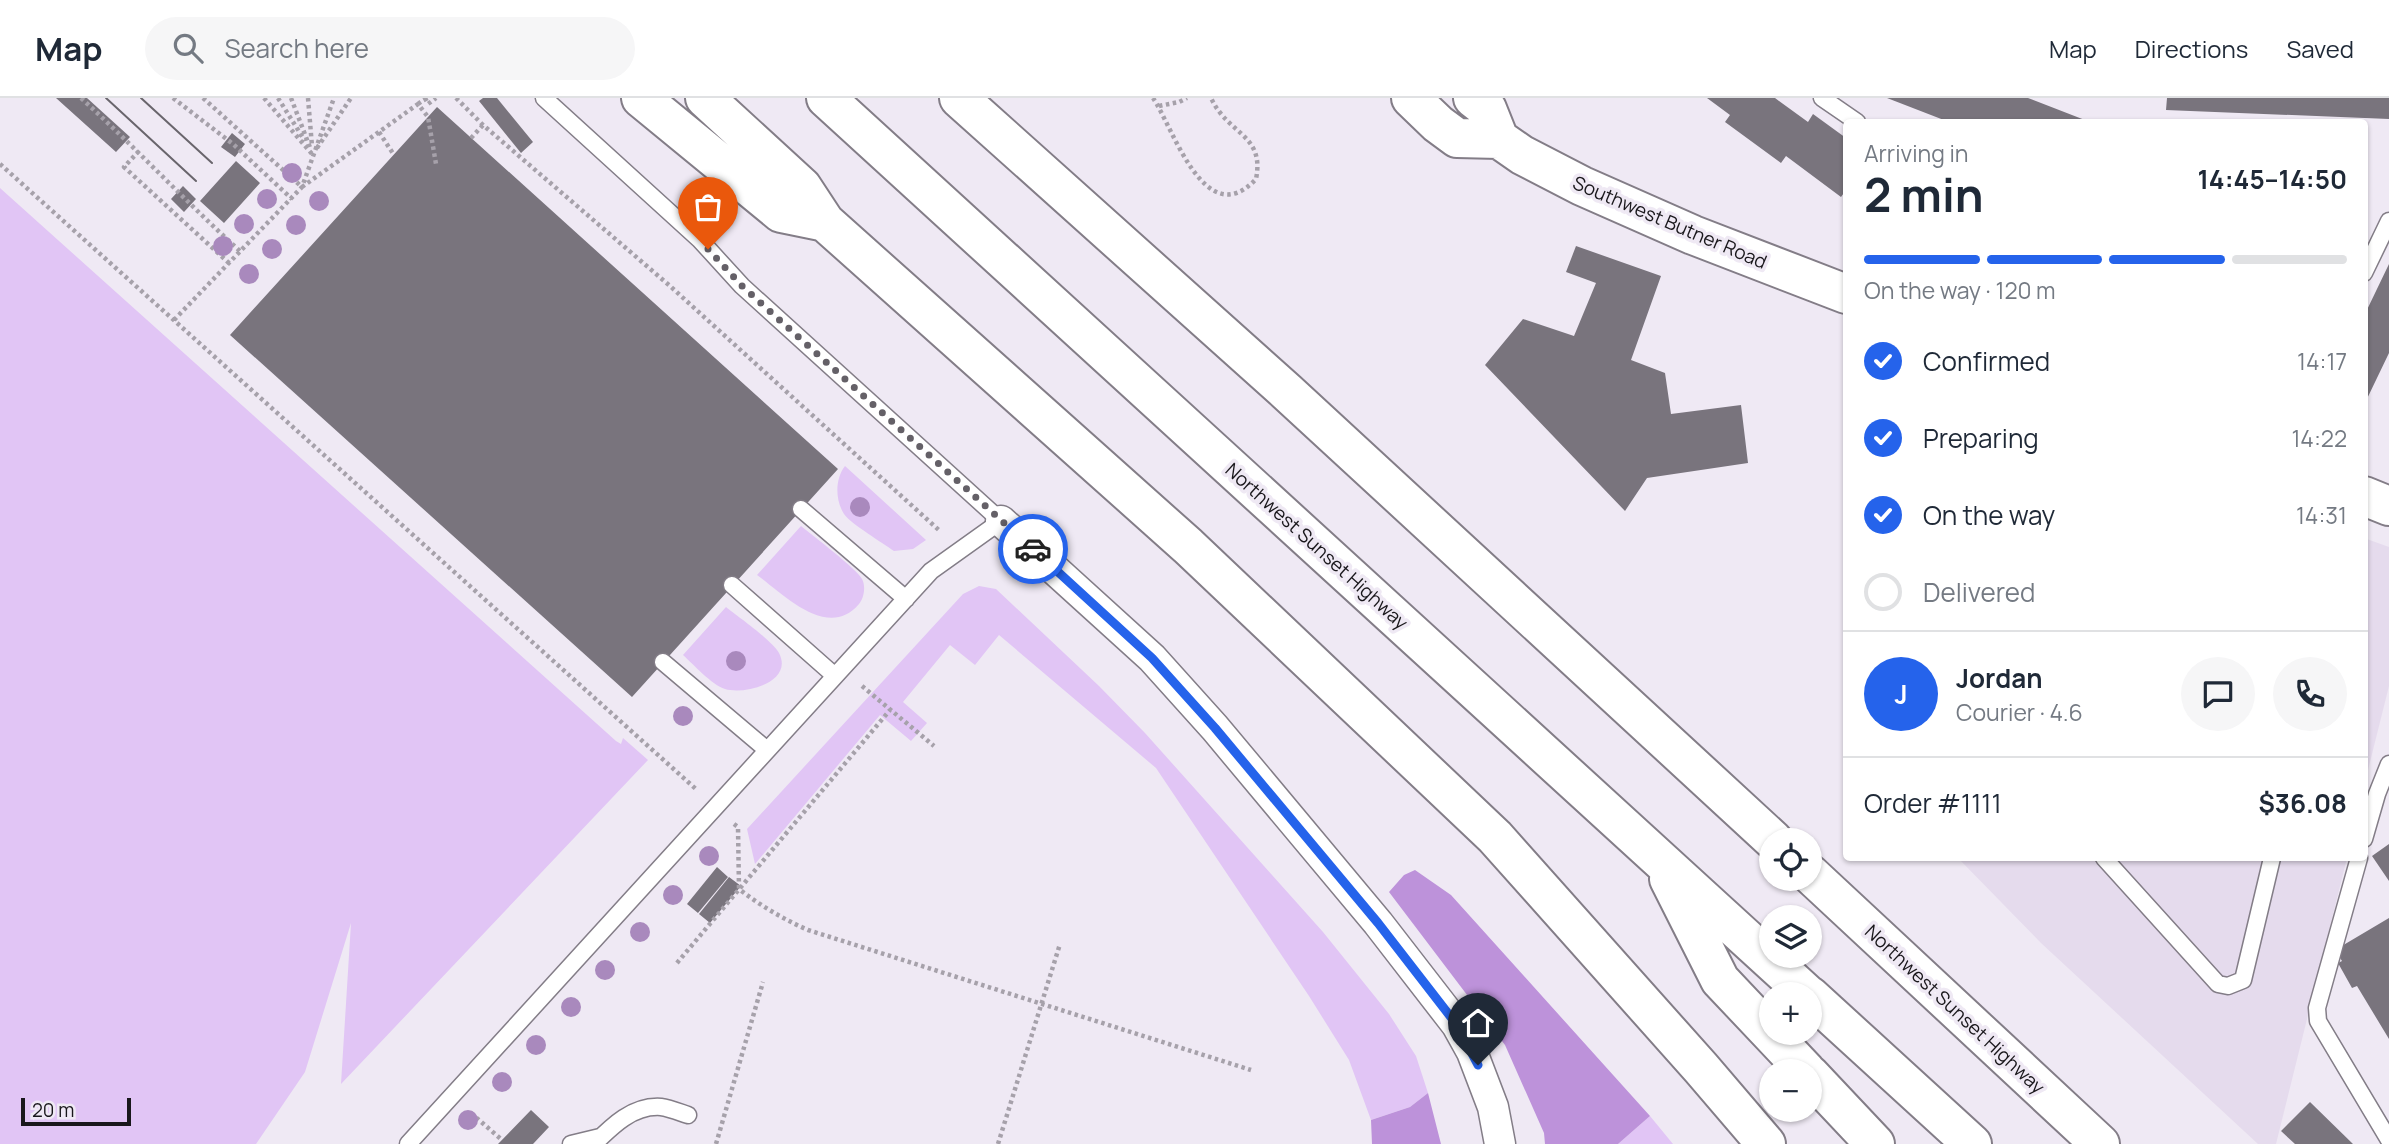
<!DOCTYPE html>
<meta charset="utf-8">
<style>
:root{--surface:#fff;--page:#f6f6f7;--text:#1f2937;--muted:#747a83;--line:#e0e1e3;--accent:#2563eb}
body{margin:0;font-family:Manrope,sans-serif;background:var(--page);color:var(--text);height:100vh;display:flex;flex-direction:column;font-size:26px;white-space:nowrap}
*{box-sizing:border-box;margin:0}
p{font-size:23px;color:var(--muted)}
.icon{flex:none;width:38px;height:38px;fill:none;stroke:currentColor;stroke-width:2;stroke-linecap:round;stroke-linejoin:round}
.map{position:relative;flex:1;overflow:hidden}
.sheet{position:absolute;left:1843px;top:21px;width:525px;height:742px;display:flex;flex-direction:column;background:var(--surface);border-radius:7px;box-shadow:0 2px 5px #0004}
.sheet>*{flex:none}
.controls{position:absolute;left:1759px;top:730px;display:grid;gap:14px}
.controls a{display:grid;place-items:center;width:63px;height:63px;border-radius:50%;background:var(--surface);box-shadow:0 2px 5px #0004;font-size:35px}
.scale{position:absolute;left:21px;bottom:18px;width:110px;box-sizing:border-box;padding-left:7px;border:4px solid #19171b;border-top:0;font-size:19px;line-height:24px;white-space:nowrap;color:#19171b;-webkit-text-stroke:5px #efe9f4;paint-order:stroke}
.pin{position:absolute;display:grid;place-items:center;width:60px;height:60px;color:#fff;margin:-72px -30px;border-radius:50% 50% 50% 0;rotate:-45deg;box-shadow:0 0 7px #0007}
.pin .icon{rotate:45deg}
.courier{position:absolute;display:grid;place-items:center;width:70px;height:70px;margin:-35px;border:5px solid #2563eb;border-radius:50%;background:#fff;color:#222;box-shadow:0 2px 9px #0007}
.overview em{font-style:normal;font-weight:700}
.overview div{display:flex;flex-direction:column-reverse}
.overview{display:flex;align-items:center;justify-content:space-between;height:119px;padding:0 21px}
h1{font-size:46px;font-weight:700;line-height:52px}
.bar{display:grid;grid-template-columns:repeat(4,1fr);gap:10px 7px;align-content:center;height:84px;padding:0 21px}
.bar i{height:9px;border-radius:5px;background:var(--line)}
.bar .on{background:var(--accent)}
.bar p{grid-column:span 4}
.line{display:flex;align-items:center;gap:18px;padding:0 21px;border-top:2px solid var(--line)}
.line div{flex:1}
.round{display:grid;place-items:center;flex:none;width:74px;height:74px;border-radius:37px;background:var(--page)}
ol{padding:0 21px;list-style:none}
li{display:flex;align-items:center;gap:21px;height:77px}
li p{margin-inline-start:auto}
li .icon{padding:7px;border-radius:50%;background:var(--accent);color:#fff;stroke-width:4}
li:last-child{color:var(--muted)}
li i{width:38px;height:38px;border:4px solid var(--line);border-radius:50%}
header{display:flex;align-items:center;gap:42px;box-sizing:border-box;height:98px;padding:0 35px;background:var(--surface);border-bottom:2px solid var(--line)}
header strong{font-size:33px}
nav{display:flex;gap:38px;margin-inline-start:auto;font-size:24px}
.search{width:490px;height:63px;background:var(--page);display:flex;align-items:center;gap:18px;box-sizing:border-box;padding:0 24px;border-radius:38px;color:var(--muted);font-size:26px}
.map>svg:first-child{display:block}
.built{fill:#e5dbed}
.green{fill:#e1c5f5}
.forest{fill:#bd92da}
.building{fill:#79747d}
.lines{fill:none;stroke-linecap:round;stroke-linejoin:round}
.lane-casing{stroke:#837d87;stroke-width:19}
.street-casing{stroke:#837d87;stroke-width:33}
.secondary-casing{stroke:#837d87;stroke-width:42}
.highway-casing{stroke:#837d87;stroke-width:42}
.path{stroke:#a6a1aa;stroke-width:4.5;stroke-dasharray:3.5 3.5;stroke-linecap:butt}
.lane{stroke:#fff;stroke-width:16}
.street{stroke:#fff;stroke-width:30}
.secondary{stroke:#fff;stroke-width:38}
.highway{stroke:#fff;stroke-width:38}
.tram{stroke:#69656c;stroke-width:2}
.path-bridge{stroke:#a6a1aa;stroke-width:4.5;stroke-dasharray:3.5 3.5;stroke-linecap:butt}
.tree{fill:#a989bd}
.done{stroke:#646067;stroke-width:7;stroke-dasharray:0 12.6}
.route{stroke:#2563eb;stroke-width:9}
.labels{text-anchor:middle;stroke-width:7;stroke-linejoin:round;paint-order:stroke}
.street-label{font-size:19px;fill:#19171b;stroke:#efe9f4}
</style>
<header>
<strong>Map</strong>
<div class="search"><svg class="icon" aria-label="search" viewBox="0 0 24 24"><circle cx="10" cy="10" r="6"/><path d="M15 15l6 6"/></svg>Search here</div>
<nav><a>Map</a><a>Directions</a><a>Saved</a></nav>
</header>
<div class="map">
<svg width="2389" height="1046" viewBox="0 0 2389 1046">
<rect width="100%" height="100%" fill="#efe9f4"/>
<path class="built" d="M2364,440l25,9v139l-25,100z
M1958,760h389l-71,286h-18l-217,-201z"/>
<path class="green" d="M0,90l616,553 5,3 2,-6 25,22 -307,324 10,-161 -46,149 -49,72h-256z
M845,368l81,74 -13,9 -19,2c-11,-8 -43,-27 -50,-37 -9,-14 -9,-35 1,-48z
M801,428c11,9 57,44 61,53 4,7 2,19 -3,25 -31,37 -76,-10 -102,-29z
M979,488l17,3 103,97 46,47 178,199 66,82 27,42 12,37 -18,14 -39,13 -22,-60 -40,-64 -153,-228 -157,-133 -24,30 -25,-20 -47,57 24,21 -16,18 -31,-26 -125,149 -8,-35 216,-235z
M726,509c11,9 47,34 53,46 15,29 -34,42 -54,36 -13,-4 -32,-25 -42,-34z
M1650,1018l23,28h-55z"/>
<path class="forest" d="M1415,772l36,25 199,221 -32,28h-73l-1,-11 -39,-88 -116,-153 15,-17z
M1428,995l13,51h-69l-1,-24 39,-13z"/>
<path class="building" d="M56,0h31l43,39 -14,15z
M483,0h14l36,44 -12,11 -42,-52z
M1707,0h68l33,24 5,-8 33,24v52l-5,7 -55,-41 -5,7 -56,-41 5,-7z
M1887,0h141l62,24h-141z
M2167,0h222v21l-223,-9z
M437,9l401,362 -206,228 -402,-362z
M232,35l13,11 -10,13 -14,-10z
M236,63l24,22 -36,40 -24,-22z
M183,88l13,13 -12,13 -13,-13z
M1576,148l85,30 -30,84 34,13 6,41 70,-9 7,58 -101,15 -22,33 -140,-146 38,-46 51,17 22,-53 -30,-11z
M2389,166v89l-25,52v-89z
M2389,746v37l-17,-25z
M717,769l11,10 -30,36 -11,-9z
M729,779l12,9 -31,37 -11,-9z
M2389,820v121l-32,-53 -5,2 -14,-25 4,-2 -7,-11z
M2310,1004l43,42h-58l-14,-13z
M531,1012l18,17 -16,17h-35z"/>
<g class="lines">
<g class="lane-casing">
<path id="lane" d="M1822,0l35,24
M2364,175l25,-52
M801,411l105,90
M732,487l103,91
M663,564l104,88
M2364,741l13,-45 12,-30
M2104,760l114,126 10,2 15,-6 29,-122
M2359,760l-42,150 1,13 71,119
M408,1046l523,-573 70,-50 -259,-235 -42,-46 -156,-142
M571,1046l29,-7
M594,1046c18,-18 39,-39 67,-37 8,1 18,5 27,8"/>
</g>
<g class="street-casing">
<path id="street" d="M1001,423l151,137 63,70 163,195 79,102 15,27 21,55 7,37"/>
</g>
<g class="secondary-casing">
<path id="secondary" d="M1411,0l27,26 19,14 42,1 23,16 60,31 111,49 153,59
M1473,0l14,11 12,30
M2364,398l25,10"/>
</g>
<g class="highway-casing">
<path id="highway" d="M641,0l140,115 44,9
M705,0l97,89 23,35 363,324 307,291 206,231 65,76
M826,0l981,896
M959,0l328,294 486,448
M1810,776l290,270
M1669,781l51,101 86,91
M1810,898l162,148
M1810,977l65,69"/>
</g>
<path class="path" d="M81,0c55,50 105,104 160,154
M173,0l60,46 59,55
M203,0l99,89 116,-83 10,13 8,47
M264,0l48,56
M278,0l27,43
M291,0l20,52
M308,0l4,48
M425,0l3,6 8,-6
M456,0l27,27 187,161 271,246
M1153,0c20,29 52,136 103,81 9,-45 -28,-44 -45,-81
M1159,8l20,-4 8,-4
M379,34l15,23
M471,40l12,-13
M317,50l34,-50
M139,53l-15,16 106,97
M0,66l697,626
M174,222l128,-133 32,-89
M862,588l72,60
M734,726l4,3 1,62c22,17 44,30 69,41l443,140
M677,865l213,-253
M471,1015l31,27
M716,1046l47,-162
M998,1046l62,-200"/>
<use href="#lane" class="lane"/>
<use href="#street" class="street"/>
<use href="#secondary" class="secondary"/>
<use href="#highway" class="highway"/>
<path class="tram" d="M106,0l90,83
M141,0l71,65"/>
<path class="path-bridge" d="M418,6l8,-6"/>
</g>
<g class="tree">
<circle cx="292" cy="75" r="10"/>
<circle cx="267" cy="101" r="10"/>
<circle cx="319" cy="103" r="10"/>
<circle cx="244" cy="126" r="10"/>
<circle cx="296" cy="127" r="10"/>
<circle cx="223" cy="148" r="10"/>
<circle cx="272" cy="151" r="10"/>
<circle cx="249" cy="176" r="10"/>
<circle cx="860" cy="409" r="10"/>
<circle cx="736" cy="563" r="10"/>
<circle cx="683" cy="618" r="10"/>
<circle cx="709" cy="758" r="10"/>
<circle cx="673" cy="797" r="10"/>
<circle cx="640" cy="834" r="10"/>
<circle cx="605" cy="872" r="10"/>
<circle cx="571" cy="909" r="10"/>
<circle cx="536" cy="947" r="10"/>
<circle cx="502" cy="984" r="10"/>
<circle cx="468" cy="1022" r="10"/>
</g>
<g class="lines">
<path class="done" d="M708,151l34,37 291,263"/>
<path class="route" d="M1033,451l119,109 63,70 163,195 79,102 21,40"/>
</g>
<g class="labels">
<g class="street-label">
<text transform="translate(1670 124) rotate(23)" y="7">Southwest Butner Road</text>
<text transform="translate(1317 448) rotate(42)" y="7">Northwest Sunset Highway</text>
<text transform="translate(1955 911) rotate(43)" y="7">Northwest Sunset Highway</text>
</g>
</g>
</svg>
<div class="controls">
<a><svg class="icon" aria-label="locate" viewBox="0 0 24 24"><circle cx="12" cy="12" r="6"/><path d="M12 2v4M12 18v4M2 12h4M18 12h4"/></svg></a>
<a><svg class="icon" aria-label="layers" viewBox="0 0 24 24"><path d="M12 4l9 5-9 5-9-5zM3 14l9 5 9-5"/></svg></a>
<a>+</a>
<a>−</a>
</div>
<div class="scale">20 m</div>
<div class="pin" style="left:708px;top:151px;background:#ea580c"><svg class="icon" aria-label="bag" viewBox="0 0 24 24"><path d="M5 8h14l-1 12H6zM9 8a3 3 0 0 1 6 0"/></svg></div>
<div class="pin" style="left:1478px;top:967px;background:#1f2937"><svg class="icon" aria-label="home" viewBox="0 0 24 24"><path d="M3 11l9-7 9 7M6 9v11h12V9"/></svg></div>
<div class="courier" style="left:1033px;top:451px"><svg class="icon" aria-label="car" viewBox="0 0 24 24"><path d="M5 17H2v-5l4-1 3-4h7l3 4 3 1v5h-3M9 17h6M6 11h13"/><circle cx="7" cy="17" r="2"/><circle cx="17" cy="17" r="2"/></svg></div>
<section class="sheet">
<div class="overview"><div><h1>2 min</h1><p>Arriving in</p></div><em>14:45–14:50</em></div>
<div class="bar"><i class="on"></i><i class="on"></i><i class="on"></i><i></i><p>On the way · 120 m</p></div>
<ol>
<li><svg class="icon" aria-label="check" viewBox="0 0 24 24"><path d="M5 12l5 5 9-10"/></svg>Confirmed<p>14:17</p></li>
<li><svg class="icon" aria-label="check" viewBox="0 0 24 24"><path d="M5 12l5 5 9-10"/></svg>Preparing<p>14:22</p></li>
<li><svg class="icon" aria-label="check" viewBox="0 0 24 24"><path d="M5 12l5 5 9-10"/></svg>On the way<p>14:31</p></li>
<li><i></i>Delivered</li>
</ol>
<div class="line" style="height:126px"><b class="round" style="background:var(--accent);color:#fff">J</b><div><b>Jordan</b><p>Courier · 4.6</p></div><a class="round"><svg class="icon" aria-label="chat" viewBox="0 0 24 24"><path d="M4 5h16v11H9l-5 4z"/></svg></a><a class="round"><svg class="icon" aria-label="phone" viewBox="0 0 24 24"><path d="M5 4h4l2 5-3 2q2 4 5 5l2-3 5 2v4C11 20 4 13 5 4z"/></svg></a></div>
<div class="line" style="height:91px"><div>Order #1111</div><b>$36.08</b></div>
</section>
</div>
